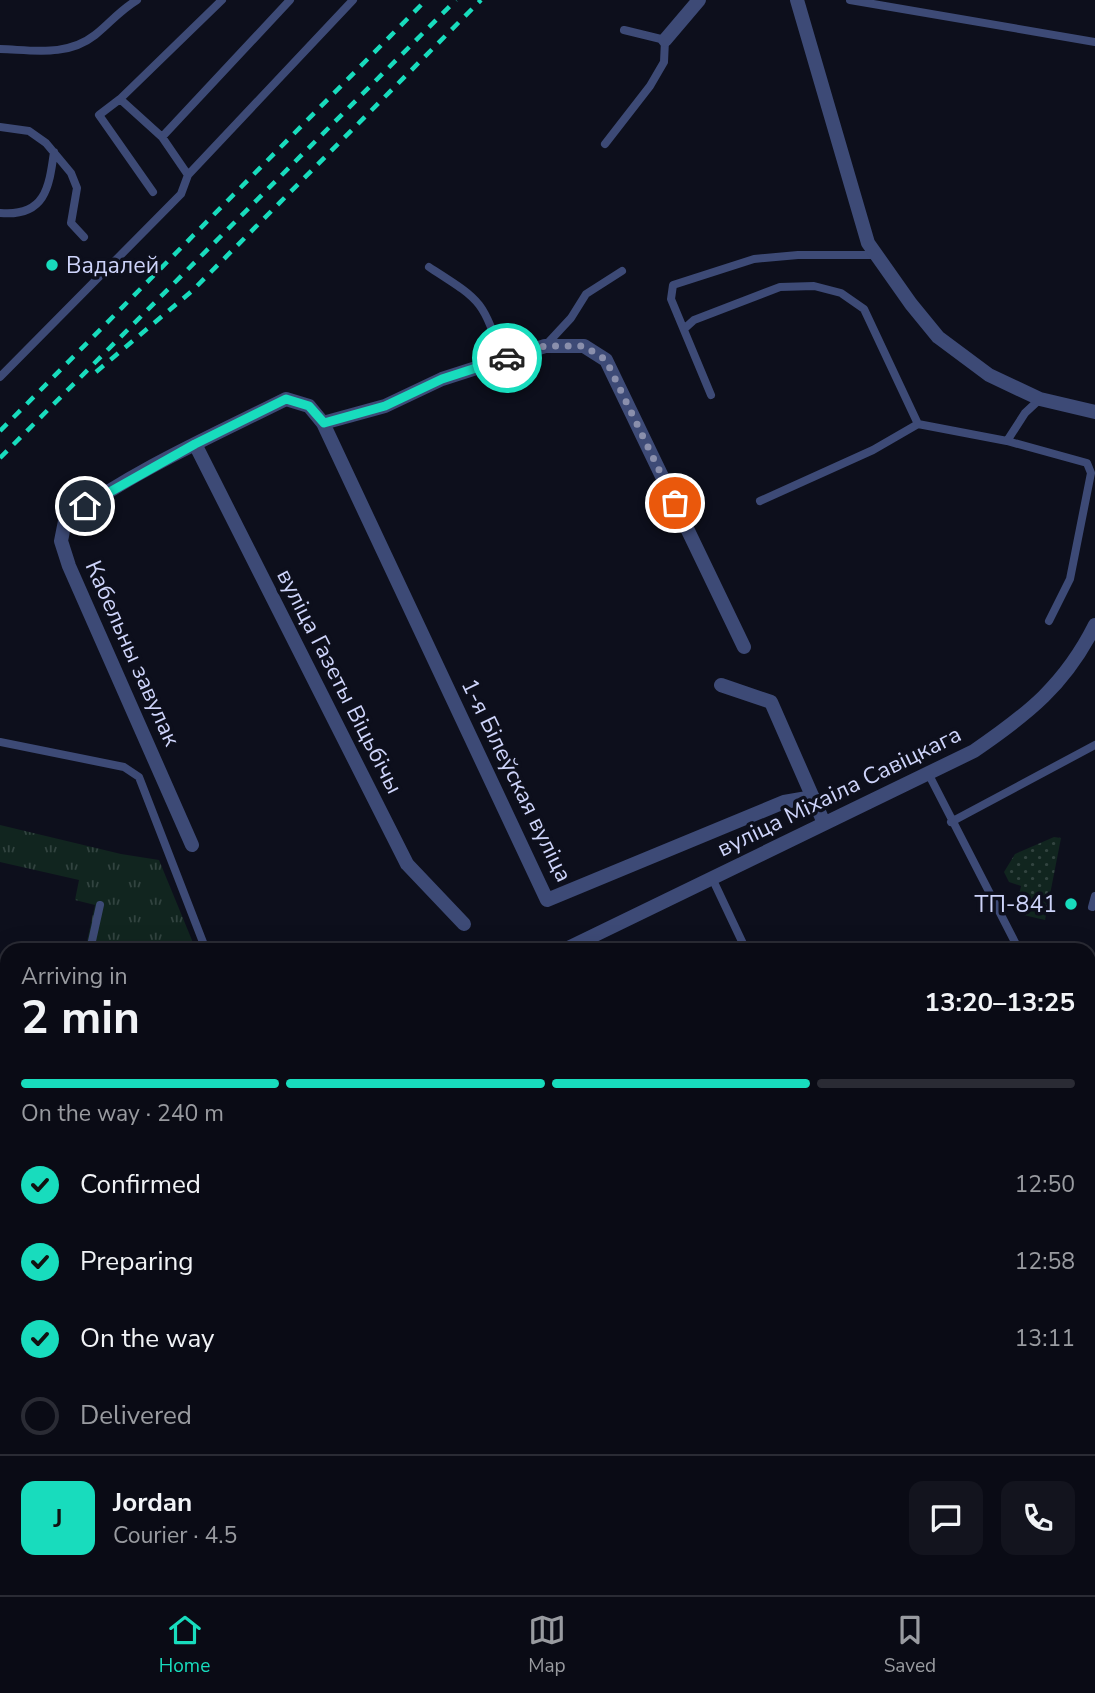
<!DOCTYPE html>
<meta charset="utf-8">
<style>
:root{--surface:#0a0b15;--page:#13141e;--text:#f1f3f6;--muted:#999ba0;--line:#2a2b34;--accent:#18dcbd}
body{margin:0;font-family:"Nunito Sans",sans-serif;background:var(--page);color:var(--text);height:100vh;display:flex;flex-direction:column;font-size:26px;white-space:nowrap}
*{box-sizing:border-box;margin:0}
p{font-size:23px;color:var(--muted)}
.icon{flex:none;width:38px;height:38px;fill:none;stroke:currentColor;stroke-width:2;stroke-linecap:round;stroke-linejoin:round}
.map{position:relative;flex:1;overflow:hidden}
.panel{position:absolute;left:0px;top:943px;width:1096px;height:653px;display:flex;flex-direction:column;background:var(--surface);border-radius:21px 21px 0 0;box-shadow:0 7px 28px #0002,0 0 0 2px var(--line)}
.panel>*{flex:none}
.pin{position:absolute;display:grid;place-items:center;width:60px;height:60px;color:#fff;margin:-30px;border:4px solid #fff;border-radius:50%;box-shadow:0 2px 7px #0007}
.courier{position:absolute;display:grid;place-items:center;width:70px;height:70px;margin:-35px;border:5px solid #18dcbd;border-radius:50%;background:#fff;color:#222;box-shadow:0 2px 9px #0007}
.headline em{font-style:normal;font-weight:700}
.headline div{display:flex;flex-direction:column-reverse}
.headline{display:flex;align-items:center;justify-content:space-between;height:119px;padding:0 21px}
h1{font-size:46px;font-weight:700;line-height:52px}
.bar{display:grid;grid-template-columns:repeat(4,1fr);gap:10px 7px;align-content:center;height:84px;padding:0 21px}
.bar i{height:9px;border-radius:5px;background:var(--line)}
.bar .current{background:var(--accent)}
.bar p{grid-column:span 4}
.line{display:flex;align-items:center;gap:18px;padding:0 21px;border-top:2px solid var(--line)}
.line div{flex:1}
.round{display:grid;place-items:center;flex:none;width:74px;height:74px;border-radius:14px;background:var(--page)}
ol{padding:0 21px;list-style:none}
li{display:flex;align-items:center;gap:21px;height:77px}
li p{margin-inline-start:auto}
li .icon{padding:7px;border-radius:50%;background:var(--accent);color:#111;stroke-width:4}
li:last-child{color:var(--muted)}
li i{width:38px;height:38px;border:4px solid var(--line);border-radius:50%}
.dock{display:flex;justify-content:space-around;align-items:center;height:98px;border-top:2px solid var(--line);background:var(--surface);font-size:19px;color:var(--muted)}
.dock a{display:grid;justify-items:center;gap:4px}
.dock .current{color:var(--accent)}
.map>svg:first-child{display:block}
.grass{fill:url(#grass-tufts)}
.park{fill:url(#park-dots)}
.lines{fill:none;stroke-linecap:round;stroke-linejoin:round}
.service{stroke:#3d4a76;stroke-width:8}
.minor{stroke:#3d4a76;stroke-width:14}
.secondary{stroke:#6f8cef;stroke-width:14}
.rail{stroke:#18dcbd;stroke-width:4.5;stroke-dasharray:10 9;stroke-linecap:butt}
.done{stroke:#8a8fac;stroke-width:7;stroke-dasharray:0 12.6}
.route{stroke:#18dcbd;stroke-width:9}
.poi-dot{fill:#18dcbd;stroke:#0d0f1c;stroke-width:2.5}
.labels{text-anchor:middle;stroke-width:7;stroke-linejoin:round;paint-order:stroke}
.poi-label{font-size:23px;fill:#ced4fa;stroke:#0d0f1c;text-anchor:start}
.street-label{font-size:23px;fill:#ced4fa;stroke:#0d0f1c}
</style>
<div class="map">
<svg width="1095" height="1595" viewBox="0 0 1095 1595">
<defs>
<pattern id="grass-tufts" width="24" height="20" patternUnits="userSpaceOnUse" patternTransform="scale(1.75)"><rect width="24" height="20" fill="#11251f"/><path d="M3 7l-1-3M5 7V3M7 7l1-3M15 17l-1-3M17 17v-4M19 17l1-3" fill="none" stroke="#324440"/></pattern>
<pattern id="park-dots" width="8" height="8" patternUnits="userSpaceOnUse" patternTransform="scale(1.75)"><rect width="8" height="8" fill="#11251f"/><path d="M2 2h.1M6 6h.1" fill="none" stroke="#324440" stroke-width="1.8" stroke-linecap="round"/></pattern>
</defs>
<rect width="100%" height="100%" fill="#0d0f1c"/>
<path class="grass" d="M0,825l121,29 38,6 37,90h-111l10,-45 -20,-5 4,-20 -79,-18z
M1095,1268v81l-6,27v-107z
M718,1589h318l-1,6h-321z"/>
<path class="park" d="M1054,837l7,1 -16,82 -30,-7 6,-27 -12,-4 -5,-10 11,-18z"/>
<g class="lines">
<path class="service" d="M850,0l245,42
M0,49c33,1 67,8 95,-14 15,-12 24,-24 42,-35
M120,99l-21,16 54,77
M0,127l29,4 17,12 25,30 6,15 -6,35 13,14
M162,137l-42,-38 102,-99
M605,144l45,-58 14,-24 1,-22 -41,-10
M188,175l165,-175
M0,213c45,4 49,-25 54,-61
M429,267c53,34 54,33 73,93
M684,329l10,-9 86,-33 34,-1 27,7 23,16 54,115
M545,346l26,-28 15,-24 36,-23
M0,377l181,-183 7,-19 -26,-38 128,-137
M711,395l-40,-96 2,-14 81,-26 44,-4h77
M1007,441l80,22 4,10 -21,106 -21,42
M760,501l113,-51 45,-26 89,17 18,-28 15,-14
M0,742l124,25 15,10 67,173
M928,773l91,177
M951,822l144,-77
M712,878l34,72
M1092,907l3,-11
M90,950l10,-45
M0,986l7,2
M1088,1044l7,1
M0,1225l7,2
M1088,1242l6,14
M1088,1402l7,-25
M1088,1563l7,1
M365,1589l25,6
M1047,1589l27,6
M273,1595l1,-6
M415,1595l9,-6"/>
<path class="minor" d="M797,0l71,243 43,61 27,33 51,38 51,24 55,13
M665,40l34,-40
M323,423l62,-17 57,-27 103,-33h39l22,14 138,287
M195,444l212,420 57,60
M721,685l50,17 53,121
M192,845l-123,-279 -8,-25 4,-20c67,-50 147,-85 221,-122l23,7 14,17 224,477 237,-98 29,-5
M564,950l410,-199c54,-37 91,-66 121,-126"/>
<path class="secondary" d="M1088,1196l7,-5
M1088,1230l7,-5
M640,1595l4,-6
M670,1595l5,-6"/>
<path class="rail" d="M96,372l96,-81 289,-291
M0,431l426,-431
M0,458l456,-458"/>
</g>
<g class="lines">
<path class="done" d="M507,358l38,-12h39l22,14 69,143"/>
<path class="route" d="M85,506l110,-62 91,-45 23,7 15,17 61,-17 57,-27 65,-21"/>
</g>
<g class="poi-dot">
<circle cx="52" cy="265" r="7"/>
<circle cx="1071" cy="904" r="7"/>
</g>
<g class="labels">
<g class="poi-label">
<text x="66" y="273">Вадалей</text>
<text x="1057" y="912" text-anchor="end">ТП-841</text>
</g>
<g class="street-label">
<text transform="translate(133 653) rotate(66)" y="8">Кабельны завулак</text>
<text transform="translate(340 681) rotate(63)" y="8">вуліца Газеты Віцьбічы</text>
<text transform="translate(517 780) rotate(64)" y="8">1-я Білеўская вуліца</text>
<text transform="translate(839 791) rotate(-26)" y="8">вуліца Міхаіла Савіцкага</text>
</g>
</g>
</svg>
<div class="pin" style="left:675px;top:503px;background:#ea580c"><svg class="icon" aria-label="bag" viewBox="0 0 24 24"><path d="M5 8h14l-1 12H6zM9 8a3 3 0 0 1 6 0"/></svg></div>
<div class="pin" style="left:85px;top:506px;background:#1f2937"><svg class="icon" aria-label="home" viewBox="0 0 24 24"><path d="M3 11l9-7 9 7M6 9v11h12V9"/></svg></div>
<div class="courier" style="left:507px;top:358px"><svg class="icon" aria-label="car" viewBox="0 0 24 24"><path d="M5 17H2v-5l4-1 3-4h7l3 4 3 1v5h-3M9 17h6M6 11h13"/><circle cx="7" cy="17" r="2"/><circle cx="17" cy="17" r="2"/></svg></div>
<section class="panel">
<div class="headline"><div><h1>2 min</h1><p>Arriving in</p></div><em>13:20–13:25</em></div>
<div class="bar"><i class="current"></i><i class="current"></i><i class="current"></i><i></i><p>On the way · 240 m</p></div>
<ol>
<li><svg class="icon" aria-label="check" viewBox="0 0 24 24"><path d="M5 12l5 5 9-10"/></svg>Confirmed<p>12:50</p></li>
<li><svg class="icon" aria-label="check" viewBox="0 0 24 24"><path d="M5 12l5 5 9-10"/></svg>Preparing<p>12:58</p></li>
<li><svg class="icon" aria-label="check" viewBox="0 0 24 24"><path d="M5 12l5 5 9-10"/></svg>On the way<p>13:11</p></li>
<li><i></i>Delivered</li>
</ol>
<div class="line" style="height:126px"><b class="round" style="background:var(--accent);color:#111">J</b><div><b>Jordan</b><p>Courier · 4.5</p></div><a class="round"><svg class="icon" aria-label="chat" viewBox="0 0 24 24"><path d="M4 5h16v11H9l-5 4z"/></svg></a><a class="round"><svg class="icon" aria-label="phone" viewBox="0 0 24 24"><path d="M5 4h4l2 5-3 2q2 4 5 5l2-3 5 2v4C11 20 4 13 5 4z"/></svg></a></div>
</section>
</div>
<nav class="dock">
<a class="current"><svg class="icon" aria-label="home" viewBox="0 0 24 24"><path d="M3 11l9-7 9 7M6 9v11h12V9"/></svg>Home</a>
<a><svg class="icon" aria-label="map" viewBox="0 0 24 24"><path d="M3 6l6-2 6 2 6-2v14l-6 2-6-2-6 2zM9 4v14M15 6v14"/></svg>Map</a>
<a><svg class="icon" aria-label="saved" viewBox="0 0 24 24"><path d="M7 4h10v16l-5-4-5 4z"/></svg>Saved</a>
</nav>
